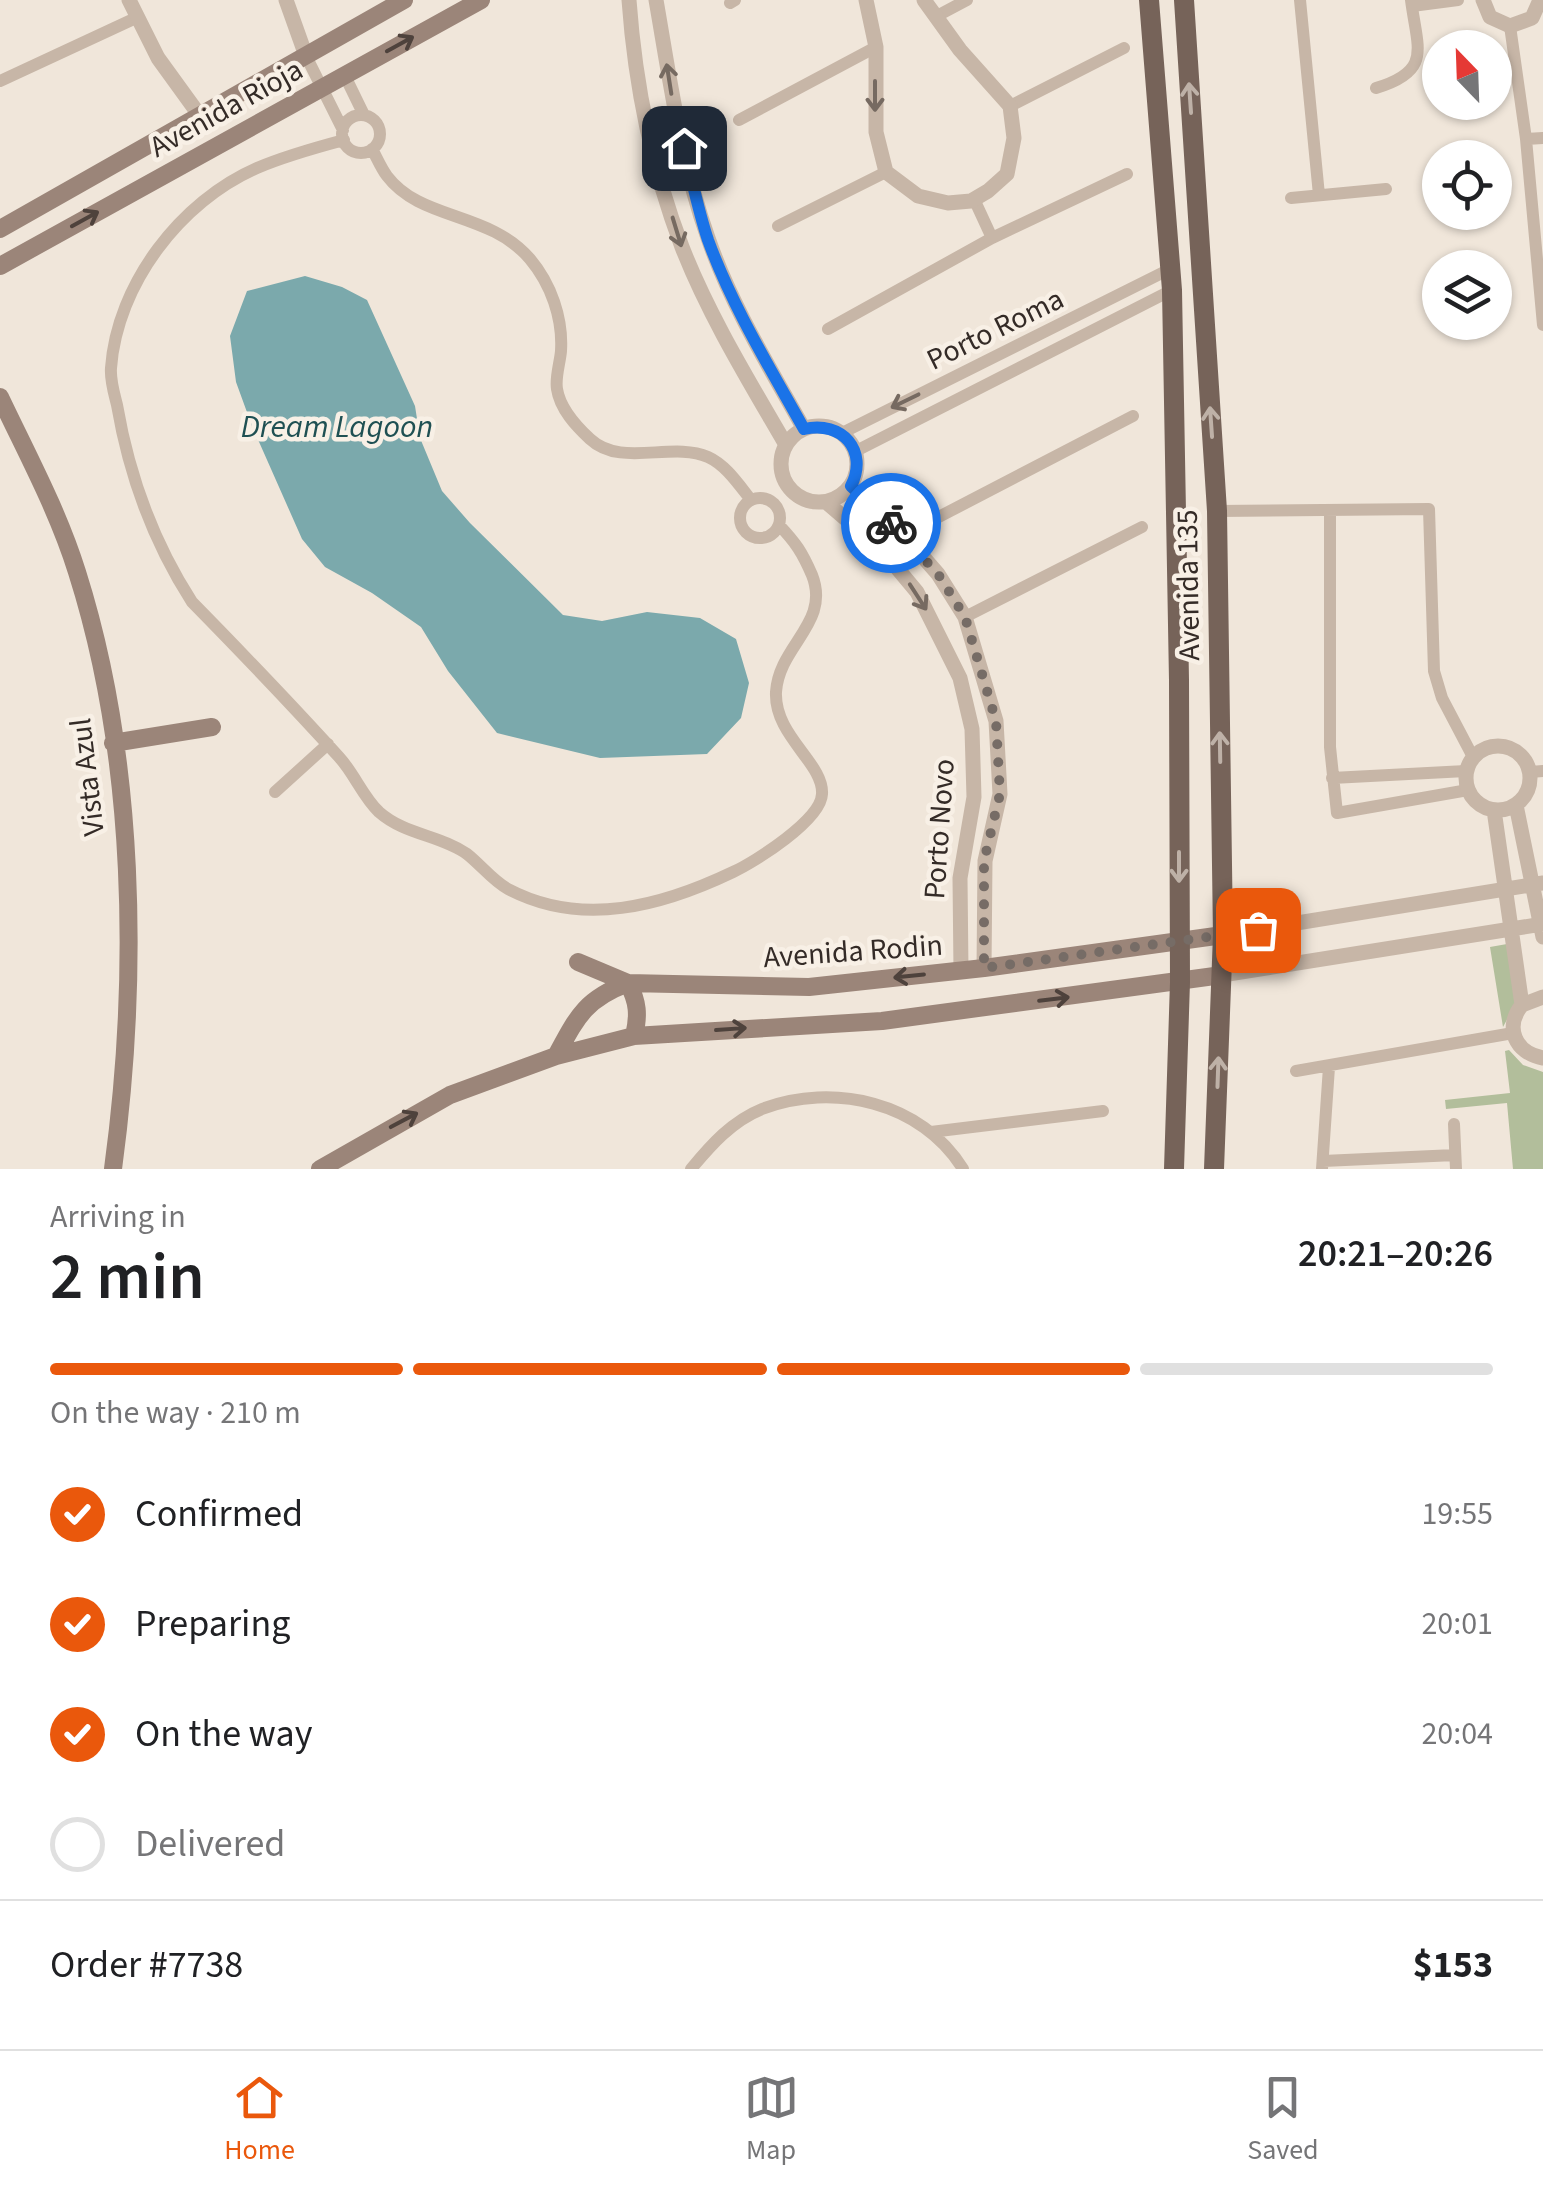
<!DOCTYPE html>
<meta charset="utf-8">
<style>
:root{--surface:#fff;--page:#f6f6f6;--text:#202124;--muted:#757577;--line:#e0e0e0;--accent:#ea580c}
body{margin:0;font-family:"Source Sans 3",sans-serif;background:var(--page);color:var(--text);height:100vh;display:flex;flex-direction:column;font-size:38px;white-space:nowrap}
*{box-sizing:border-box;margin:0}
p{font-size:32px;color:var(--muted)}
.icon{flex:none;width:55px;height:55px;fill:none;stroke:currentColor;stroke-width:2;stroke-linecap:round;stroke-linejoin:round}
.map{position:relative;height:1169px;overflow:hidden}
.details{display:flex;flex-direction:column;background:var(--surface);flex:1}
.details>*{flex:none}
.needle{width:65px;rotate:337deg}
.buttons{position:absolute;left:1422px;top:30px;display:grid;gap:20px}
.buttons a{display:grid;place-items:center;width:90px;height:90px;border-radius:50%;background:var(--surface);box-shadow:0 2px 8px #0004;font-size:50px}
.pin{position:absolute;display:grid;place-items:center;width:85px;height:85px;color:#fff;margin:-42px;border-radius:20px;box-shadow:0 5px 15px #0006}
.courier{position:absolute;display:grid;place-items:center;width:100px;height:100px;margin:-50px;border:8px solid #1a73e8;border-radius:50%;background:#fff;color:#222;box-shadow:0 2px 12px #0007}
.headline em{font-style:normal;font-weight:600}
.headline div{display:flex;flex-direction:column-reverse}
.headline{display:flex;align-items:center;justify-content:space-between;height:170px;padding:0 50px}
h1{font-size:65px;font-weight:600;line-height:75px}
.bar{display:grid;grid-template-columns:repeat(4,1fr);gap:15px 10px;align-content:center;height:120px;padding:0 50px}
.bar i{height:12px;border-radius:8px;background:var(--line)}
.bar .on{background:var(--accent)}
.bar p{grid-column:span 4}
.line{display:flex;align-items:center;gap:25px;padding:0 50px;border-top:2px solid var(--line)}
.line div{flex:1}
ol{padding:0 50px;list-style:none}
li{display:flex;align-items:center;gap:30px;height:110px}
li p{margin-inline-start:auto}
li .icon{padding:10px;border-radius:50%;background:var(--accent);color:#fff;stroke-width:4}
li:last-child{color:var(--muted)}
li i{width:55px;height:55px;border:5px solid var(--line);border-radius:50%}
.tab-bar{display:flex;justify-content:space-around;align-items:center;height:140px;border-top:2px solid var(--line);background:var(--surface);font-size:28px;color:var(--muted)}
.tab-bar a{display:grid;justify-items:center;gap:5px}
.tab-bar .on{color:var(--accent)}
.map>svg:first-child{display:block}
.green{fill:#b2be9b}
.water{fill:#7ba9ac}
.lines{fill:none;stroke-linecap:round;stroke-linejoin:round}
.minor{stroke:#c7b6a7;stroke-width:12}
.tertiary{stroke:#c7b6a7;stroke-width:15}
.secondary{stroke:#9b8579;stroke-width:18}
.primary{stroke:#766359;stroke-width:20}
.oneway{stroke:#4e423c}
.oneway2{stroke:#766a61}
.oneway3{stroke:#beb1a7}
.done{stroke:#766c66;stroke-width:10;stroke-dasharray:0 18}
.route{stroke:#1a73e8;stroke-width:12}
.labels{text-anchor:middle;stroke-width:9;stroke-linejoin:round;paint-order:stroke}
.street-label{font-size:30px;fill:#342b27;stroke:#f8f0e6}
.water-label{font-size:32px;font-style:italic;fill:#1f5053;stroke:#f8f0e6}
</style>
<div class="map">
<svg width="1543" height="1169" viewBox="0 0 1543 1169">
<rect width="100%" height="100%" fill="#f0e6da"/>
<path class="green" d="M1507,944l10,57 -14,26 -13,-80z
M1509,1050l14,15 20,7v97h-30l-6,-66 -61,6 -1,-9 65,-7 -5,-42z"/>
<path class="water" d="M305,276l37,11 25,13 48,106 5,32 22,53 28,32 93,92 39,6 45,-9 53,6 36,21 13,44 -8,35 -34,36 -107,4 -103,-25 -49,-62 -27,-44 -49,-34 -47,-26 -23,-28 -50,-113 -16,-44 -6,-46 17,-45z"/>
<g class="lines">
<path class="minor" d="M1300,0l19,195
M730,3l5,-3
M1412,6l46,-6
M935,17l32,-17
M1510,26l16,113 17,186
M306,56l37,74
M344,74l20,41
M0,81l138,-64
M1376,88c57,-17 41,-40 35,-88
M1010,106l114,-58
M342 134a19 19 0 1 1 38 0a19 19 0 1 1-38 0Z
M739,120l137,-73
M1526,139l17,-1
M344,140c-30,8 -59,16 -87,28 -76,33 -140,116 -146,200 -1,12 3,25 6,37 12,70 37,138 75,197 50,51 99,102 147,155 15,16 24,40 40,55 26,23 61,23 88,42 14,11 26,27 41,35 74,39 154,17 225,-17 22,-10 88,-52 89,-78 2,-31 -48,-58 -46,-102 3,-47 55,-69 36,-117 -10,-23 -16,-32 -33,-50
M372,149c5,9 9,19 15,27 34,45 102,35 143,83 21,25 33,59 31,92 -1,12 -6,26 -4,38 3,20 19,37 33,50 31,29 82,2 118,18 18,8 31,28 43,43
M1291,198l95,-9
M974,199l18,39
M778,226l108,-54
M828,329l164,-91 135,-64
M842,433l328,-164
M856,451l316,-161
M740 518a20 20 0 1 1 40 0a20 20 0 1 1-40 0Z
M1217,511l212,-2 5,162 8,27 31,59
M1330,511v236l7,66 131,-23
M885,554l19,-19 229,-119
M965,617l177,-90
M1530,772l13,-1
M1332,778l134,-7
M275,792l53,-48
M1296,1071l217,-38
M1454,1124l2,45
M931,1132l172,-21
M1323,1161l132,-6
M691,1169c20,-24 41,-48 71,-60 71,-27 160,-7 201,60
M1322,1169l7,-102"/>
<path class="tertiary" d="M129,0l29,58 42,58
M286,0l20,56
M629,0c6,84 23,168 53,247 27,69 67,134 104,198
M656,0c14,80 25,162 52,238 23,67 62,130 96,191
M866,0l10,47v85l10,40 32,24 30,7 23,-2 17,-10 19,-17 7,-36 -4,-32 -50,-56 -36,-50
M1483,0l7,17 20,9 22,-8 8,-18
M781 464a38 38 0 1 1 76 0a38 38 0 1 1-76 0Z
M851,487l53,48 34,39 27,43 31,104 4,73 -15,67 -1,107
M826,502l56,48 35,42 43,86 12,51 2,68 -14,81 1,93
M1466 778a32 32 0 1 1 64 0a32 32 0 1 1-64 0Z
M1516,805l27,132
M1494,810l28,195
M1223,935l320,-52
M1222,975l321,-51
M1543,997l-21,8c-18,22 -7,48 21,53"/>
<path class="secondary" d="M0,229l404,-229
M0,266l481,-266
M0,397c27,57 58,114 77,175 59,186 62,405 36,597
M113,743l99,-16
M578,962l50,21c10,19 11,32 6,53
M556,1056c21,-39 29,-57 72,-73l181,4 175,-19 239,-33
M320,1169l130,-74 106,-39 78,-20 248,-15 340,-46"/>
<path class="primary" d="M1149,0l23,290 7,390 1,302 -6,187
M1184,0l33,511 6,424 -9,234"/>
</g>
<defs><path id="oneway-shaft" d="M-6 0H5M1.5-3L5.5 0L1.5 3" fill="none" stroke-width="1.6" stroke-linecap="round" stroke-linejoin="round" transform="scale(2.5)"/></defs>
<g class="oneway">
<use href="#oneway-shaft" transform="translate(400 44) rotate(-29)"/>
<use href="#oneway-shaft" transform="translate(85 219) rotate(-29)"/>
<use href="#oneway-shaft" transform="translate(909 976) rotate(174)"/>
<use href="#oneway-shaft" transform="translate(1054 999) rotate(-7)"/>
<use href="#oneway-shaft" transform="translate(731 1029) rotate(-4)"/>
<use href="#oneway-shaft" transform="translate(404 1120) rotate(-28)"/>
</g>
<g class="oneway2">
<use href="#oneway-shaft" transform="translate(669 79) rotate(-99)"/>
<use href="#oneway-shaft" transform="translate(875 96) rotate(90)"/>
<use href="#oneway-shaft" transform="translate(677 232) rotate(73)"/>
<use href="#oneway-shaft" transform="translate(905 401) rotate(154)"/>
<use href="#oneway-shaft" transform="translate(918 597) rotate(57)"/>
</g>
<g class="oneway3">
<use href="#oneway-shaft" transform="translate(1190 98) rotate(-94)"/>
<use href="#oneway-shaft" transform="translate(1211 422) rotate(-94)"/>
<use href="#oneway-shaft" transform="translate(1220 747) rotate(-91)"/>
<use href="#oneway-shaft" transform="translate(1179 867) rotate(90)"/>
<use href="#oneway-shaft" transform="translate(1218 1072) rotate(-88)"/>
</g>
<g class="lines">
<path class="done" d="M891,523l47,51 27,43 31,104 4,73 -16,67v107l274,-38"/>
<path class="route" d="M684,148c8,31 14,62 24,92 24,66 62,128 96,189 38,-9 65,22 47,57l40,37"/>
</g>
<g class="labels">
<g class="street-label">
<text transform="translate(226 108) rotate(-29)" y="10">Avenida Rioja</text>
<text transform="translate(995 329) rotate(-26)" y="10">Porto Roma</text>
<text transform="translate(1188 585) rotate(-91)" y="10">Avenida 135</text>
<text transform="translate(87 777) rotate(-97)" y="10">Vista Azul</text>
<text transform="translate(939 829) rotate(-86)" y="10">Porto Novo</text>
<text transform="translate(853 951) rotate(-4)" y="10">Avenida Rodin</text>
</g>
<g class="water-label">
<text x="337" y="437">Dream Lagoon</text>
</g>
</g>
</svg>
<div class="buttons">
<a><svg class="needle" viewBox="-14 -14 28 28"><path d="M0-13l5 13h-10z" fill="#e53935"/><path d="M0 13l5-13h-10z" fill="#757577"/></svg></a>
<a><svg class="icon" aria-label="locate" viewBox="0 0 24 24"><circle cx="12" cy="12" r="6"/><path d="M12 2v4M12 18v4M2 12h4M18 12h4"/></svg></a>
<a><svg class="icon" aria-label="layers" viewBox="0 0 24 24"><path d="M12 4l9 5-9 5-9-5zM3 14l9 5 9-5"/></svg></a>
</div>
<div class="pin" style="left:1258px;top:930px;background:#ea580c"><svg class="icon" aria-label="bag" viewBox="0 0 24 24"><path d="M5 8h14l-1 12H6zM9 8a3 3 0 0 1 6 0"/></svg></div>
<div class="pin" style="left:684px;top:148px;background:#1f2937"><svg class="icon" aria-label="home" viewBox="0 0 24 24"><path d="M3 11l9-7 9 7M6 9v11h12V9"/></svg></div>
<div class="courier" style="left:891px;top:523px"><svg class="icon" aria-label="bike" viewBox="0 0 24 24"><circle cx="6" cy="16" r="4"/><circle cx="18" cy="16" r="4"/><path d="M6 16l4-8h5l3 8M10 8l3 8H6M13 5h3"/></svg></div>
</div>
<section class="details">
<div class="headline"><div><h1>2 min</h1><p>Arriving in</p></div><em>20:21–20:26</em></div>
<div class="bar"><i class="on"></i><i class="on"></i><i class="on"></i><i></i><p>On the way · 210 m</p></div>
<ol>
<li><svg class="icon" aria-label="check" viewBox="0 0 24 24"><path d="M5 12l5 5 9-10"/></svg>Confirmed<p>19:55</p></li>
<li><svg class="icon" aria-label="check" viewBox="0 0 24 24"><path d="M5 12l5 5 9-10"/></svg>Preparing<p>20:01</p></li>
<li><svg class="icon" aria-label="check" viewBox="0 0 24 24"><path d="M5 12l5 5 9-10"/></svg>On the way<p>20:04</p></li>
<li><i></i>Delivered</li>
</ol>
<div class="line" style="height:130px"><div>Order #7738</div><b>$153</b></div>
</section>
<nav class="tab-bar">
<a class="on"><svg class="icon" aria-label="home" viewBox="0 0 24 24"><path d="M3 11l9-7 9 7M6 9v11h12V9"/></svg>Home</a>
<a><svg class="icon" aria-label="map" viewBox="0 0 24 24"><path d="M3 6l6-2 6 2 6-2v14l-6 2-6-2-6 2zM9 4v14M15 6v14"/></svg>Map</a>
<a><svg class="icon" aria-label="saved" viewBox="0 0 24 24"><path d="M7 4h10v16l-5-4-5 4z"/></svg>Saved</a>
</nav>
